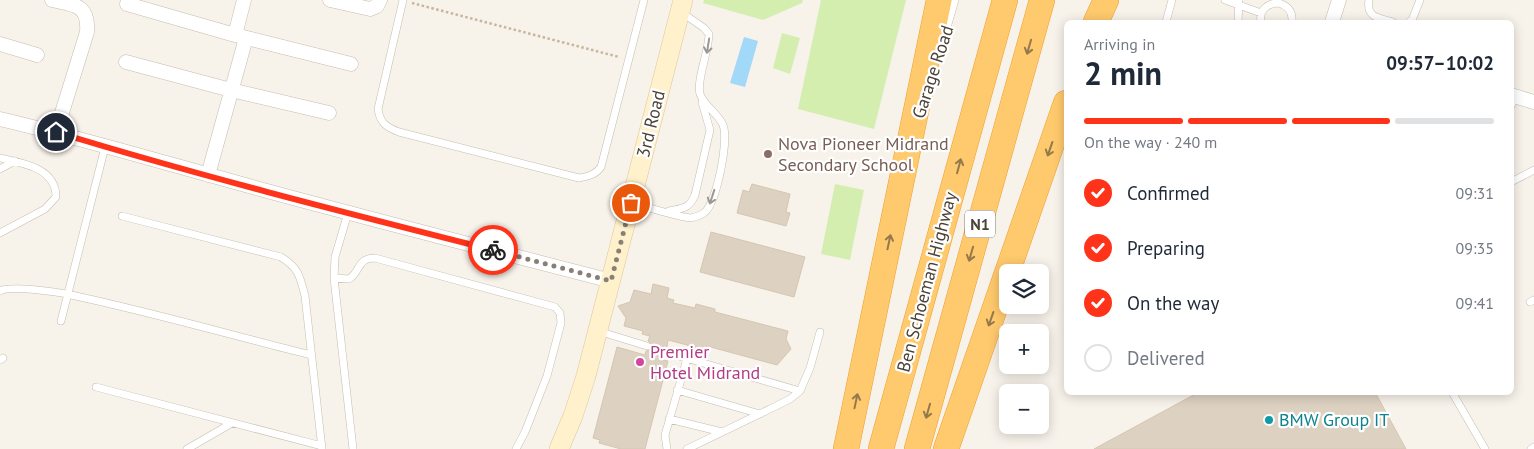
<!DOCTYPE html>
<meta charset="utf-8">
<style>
:root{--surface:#fff;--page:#f2f2f3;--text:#1f2937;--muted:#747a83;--line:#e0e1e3;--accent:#ff3319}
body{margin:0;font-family:"PT Sans",sans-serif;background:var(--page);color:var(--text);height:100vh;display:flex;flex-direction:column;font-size:19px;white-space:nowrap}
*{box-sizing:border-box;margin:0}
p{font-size:16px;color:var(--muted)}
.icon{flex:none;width:28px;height:28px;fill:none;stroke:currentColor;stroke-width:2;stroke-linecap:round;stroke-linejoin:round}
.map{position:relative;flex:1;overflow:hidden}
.drawer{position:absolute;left:1064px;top:20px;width:450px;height:375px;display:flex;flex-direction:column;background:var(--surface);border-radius:8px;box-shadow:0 2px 12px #0003}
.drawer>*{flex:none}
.buttons{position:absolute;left:999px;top:264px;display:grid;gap:10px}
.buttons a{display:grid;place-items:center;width:50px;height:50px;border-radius:8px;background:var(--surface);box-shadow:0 2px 12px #0003;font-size:25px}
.pin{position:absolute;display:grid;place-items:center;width:42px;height:42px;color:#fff;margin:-21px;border:2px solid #fff;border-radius:50%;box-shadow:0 1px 5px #0007}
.courier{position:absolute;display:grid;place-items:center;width:50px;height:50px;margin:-25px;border:4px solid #ff3319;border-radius:50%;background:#fff;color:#222;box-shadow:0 1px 6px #0007}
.head em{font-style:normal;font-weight:800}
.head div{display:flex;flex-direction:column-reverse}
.head{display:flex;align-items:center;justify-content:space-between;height:85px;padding:0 20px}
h1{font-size:32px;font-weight:800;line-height:38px}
.bar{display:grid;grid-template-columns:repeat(4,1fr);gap:8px 5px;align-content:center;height:60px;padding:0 20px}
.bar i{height:6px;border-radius:4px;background:var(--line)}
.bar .current{background:var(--accent)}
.bar p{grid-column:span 4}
ol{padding:0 20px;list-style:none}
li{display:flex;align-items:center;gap:15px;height:55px}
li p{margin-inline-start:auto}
li .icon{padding:5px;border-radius:50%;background:var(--accent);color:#fff;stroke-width:4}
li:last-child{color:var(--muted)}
li i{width:28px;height:28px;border:2px solid var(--line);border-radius:50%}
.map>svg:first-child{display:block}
.green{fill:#d4eeb0}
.water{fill:#a2d8f8}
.building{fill:#ddd1c1;stroke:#d5c6b1}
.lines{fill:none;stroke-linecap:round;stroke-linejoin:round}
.lane-casing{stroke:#c6bdae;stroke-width:8}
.street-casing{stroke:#c6bdae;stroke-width:15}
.secondary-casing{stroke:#dec898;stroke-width:20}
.highway-casing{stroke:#eea02d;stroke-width:26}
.path{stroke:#c7b69b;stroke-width:2.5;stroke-dasharray:2.5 2.5;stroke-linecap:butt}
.lane{stroke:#fff;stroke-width:7}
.street{stroke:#fff;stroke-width:14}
.secondary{stroke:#fff1cc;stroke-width:19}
.highway{stroke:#ffc96d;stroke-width:25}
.oneway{stroke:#9d9891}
.oneway2{stroke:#94794d}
.done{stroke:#888076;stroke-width:5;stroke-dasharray:0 9}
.route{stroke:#ff3319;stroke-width:6}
.education-dot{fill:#8d6e63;stroke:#fff;stroke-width:2}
.hotel-dot{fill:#d1479c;stroke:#fff;stroke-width:2}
.culture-dot{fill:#0f9aa8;stroke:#fff;stroke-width:2}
.labels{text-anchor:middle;stroke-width:4.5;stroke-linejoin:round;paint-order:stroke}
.shield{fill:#fff;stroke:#827b73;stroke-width:1}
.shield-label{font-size:16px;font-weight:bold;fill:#4c4337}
.street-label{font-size:18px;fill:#4c4337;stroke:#fff}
.education-label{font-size:18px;fill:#785e54;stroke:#fff;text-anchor:start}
.hotel-label{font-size:18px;fill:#b23c85;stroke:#fff;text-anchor:start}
.culture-label{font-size:18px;fill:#0d838f;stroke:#fff;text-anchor:start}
</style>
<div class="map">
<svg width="1534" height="449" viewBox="0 0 1534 449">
<rect width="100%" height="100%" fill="#f7f2ea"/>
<path class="green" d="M704,0h99l-1,3 -39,17 -60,-17z
M821,0h85l-32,129 -76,-20z
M782,33l18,5 -10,36 -17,-6z
M835,184l29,6 -14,70 -29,-6z"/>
<path class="water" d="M744,37l14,4 -13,46 -15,-4z"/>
<path class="building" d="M752,184l38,10 -4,18 4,1 -4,13 -49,-13 6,-23 6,2z
M711,232l94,25 -11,40 -94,-25z
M653,284l16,4 -2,10 7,2 -1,3 22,5 1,-4 19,5v3l73,19 -2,8 5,10 -14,16 -70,-19 -1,4 -38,-10 -1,7 -5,1 -2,3 1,4 3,2 -1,3 5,1 -23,88h-24l-22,-6 1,-3 -7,-2 24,-91 28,8 1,-4 4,-1 2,-3 -1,-4 -3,-2 2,-5 -8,-2 1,-3 -19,-5 2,-8 -8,-12 12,-4 4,-12 17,4z
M1199,392h176l31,57h-312z"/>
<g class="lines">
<g class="lane-casing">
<path id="lane" d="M403,0l-25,109c2,14 8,18 21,23l180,46c10,-2 16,-3 22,-11l43,-167
M1225,0l36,13
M1369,0c-3,18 10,18 24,22
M1166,22l6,-22
M1238,22l1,-22
M1261,22c-2,-12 6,-19 18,-19 9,3 14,9 13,19
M1409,22l3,-2 8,-20
M941,48l14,-48
M1511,106l5,-10
M0,158c23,5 56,10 56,39l-11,12 -45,24
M0,169l15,-8
M1511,182l23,-12
M632,203c12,3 49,15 59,15 4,-1 11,-3 14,-6 12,-11 24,-72 18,-87 -5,-12 -19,-19 -23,-31 -4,-12 9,-44 9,-60l-5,-6 -23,-16
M669,211c14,-3 20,-2 26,-16l15,-65 -8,-28
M348,213l-13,44 -1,21 19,171
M122,216l159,41c18,11 19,20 24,39l17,153
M334,278l15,1c12,-8 8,-21 26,-21l180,49 5,6 1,10 -14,53 -22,56 -9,17
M0,291c9,-6 59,1 71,4 80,17 160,40 240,60
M1530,302l4,-2
M61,321l44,-174
M598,331l49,15
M665,352l135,39 10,-23 10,-36
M0,360l3,-2
M96,387l226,59
M677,390l83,24
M1452,392l33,57
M669,419l53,13
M187,449l45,-26
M667,449l-2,-14 22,-76
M687,449l87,-42 16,-8 10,-8
M1531,449l3,-2"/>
</g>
<g class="street-casing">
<path id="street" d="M52,0c22,5 37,4 35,32l-31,100
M330,0l40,9 7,-3 3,-6
M127,4l108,31 116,29
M1332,22l7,-22
M235,35l9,-35
M0,44l37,11
M126,62l105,28 98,23
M1511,95l23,7
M0,119c90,21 178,48 267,72 114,31 229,60 344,90
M208,175l38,-137"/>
</g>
<g class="secondary-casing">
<path id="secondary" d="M559,449l14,-33 13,-40 97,-376"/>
</g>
<g class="highway-casing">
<path id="highway" d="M1096,22l10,-22
M846,449l93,-449
M881,449l124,-449
M917,449l125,-449
M946,449l120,-346"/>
</g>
<path class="path" d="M412,3l207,54"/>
<use href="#lane" class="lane"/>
<use href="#street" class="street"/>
<use href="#secondary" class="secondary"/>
<use href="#highway" class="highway"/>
</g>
<defs><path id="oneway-shaft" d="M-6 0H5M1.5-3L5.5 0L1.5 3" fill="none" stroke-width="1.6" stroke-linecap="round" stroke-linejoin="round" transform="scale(1.25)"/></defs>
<g class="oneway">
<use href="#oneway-shaft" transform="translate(708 46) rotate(99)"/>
<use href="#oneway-shaft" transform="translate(712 197) rotate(108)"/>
</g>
<g class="oneway2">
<use href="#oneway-shaft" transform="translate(1029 47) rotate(106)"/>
<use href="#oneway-shaft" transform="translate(1050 149) rotate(109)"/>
<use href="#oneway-shaft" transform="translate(959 166) rotate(-75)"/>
<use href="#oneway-shaft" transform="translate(889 242) rotate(-78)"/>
<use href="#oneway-shaft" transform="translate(971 254) rotate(106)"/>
<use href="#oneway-shaft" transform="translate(991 319) rotate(109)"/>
<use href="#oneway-shaft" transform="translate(856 401) rotate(-78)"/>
<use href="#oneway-shaft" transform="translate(928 411) rotate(106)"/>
</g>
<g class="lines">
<path class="done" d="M493,250l118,31 20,-78"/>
<path class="route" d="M56,132c144,44 291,81 437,118"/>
</g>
<circle class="education-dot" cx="768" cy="154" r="5"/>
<circle class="hotel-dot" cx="640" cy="362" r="5"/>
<circle class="culture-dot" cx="1269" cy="420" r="5"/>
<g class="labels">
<rect class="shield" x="965" y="210.5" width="30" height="27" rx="4"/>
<g class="shield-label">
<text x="980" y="230">N1</text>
</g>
<g class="street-label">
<text transform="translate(933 72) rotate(-72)" y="6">Garage Road</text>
<text transform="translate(651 124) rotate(-76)" y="6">3rd Road</text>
<text transform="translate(927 282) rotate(-75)" y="6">Ben Schoeman Highway</text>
</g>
<g class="education-label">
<text x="778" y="150">Nova Pioneer Midrand<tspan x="778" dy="21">Secondary School</tspan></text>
</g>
<g class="hotel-label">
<text x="650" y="358">Premier<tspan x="650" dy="21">Hotel Midrand</tspan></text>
</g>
<g class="culture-label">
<text x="1279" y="426">BMW Group IT</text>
</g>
</g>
</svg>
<div class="buttons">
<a><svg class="icon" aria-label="layers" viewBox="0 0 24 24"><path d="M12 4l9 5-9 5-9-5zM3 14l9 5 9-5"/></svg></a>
<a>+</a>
<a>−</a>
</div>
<div class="pin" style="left:631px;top:203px;background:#ea580c"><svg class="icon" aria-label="bag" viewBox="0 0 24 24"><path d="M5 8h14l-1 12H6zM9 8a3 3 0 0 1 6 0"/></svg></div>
<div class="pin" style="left:56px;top:132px;background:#1f2937"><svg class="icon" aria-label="home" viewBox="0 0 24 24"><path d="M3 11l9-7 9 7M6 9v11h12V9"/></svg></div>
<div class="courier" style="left:493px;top:250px"><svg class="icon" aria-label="bike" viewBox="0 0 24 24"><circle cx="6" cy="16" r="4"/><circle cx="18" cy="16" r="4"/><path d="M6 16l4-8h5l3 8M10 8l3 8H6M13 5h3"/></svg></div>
<section class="drawer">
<div class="head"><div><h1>2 min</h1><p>Arriving in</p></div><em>09:57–10:02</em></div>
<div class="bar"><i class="current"></i><i class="current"></i><i class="current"></i><i></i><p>On the way · 240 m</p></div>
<ol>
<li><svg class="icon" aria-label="check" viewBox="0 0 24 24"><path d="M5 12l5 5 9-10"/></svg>Confirmed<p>09:31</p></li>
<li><svg class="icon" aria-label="check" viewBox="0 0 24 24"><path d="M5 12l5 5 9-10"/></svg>Preparing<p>09:35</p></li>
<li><svg class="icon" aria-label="check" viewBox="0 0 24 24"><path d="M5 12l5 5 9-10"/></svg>On the way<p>09:41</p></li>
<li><i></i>Delivered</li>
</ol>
</section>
</div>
